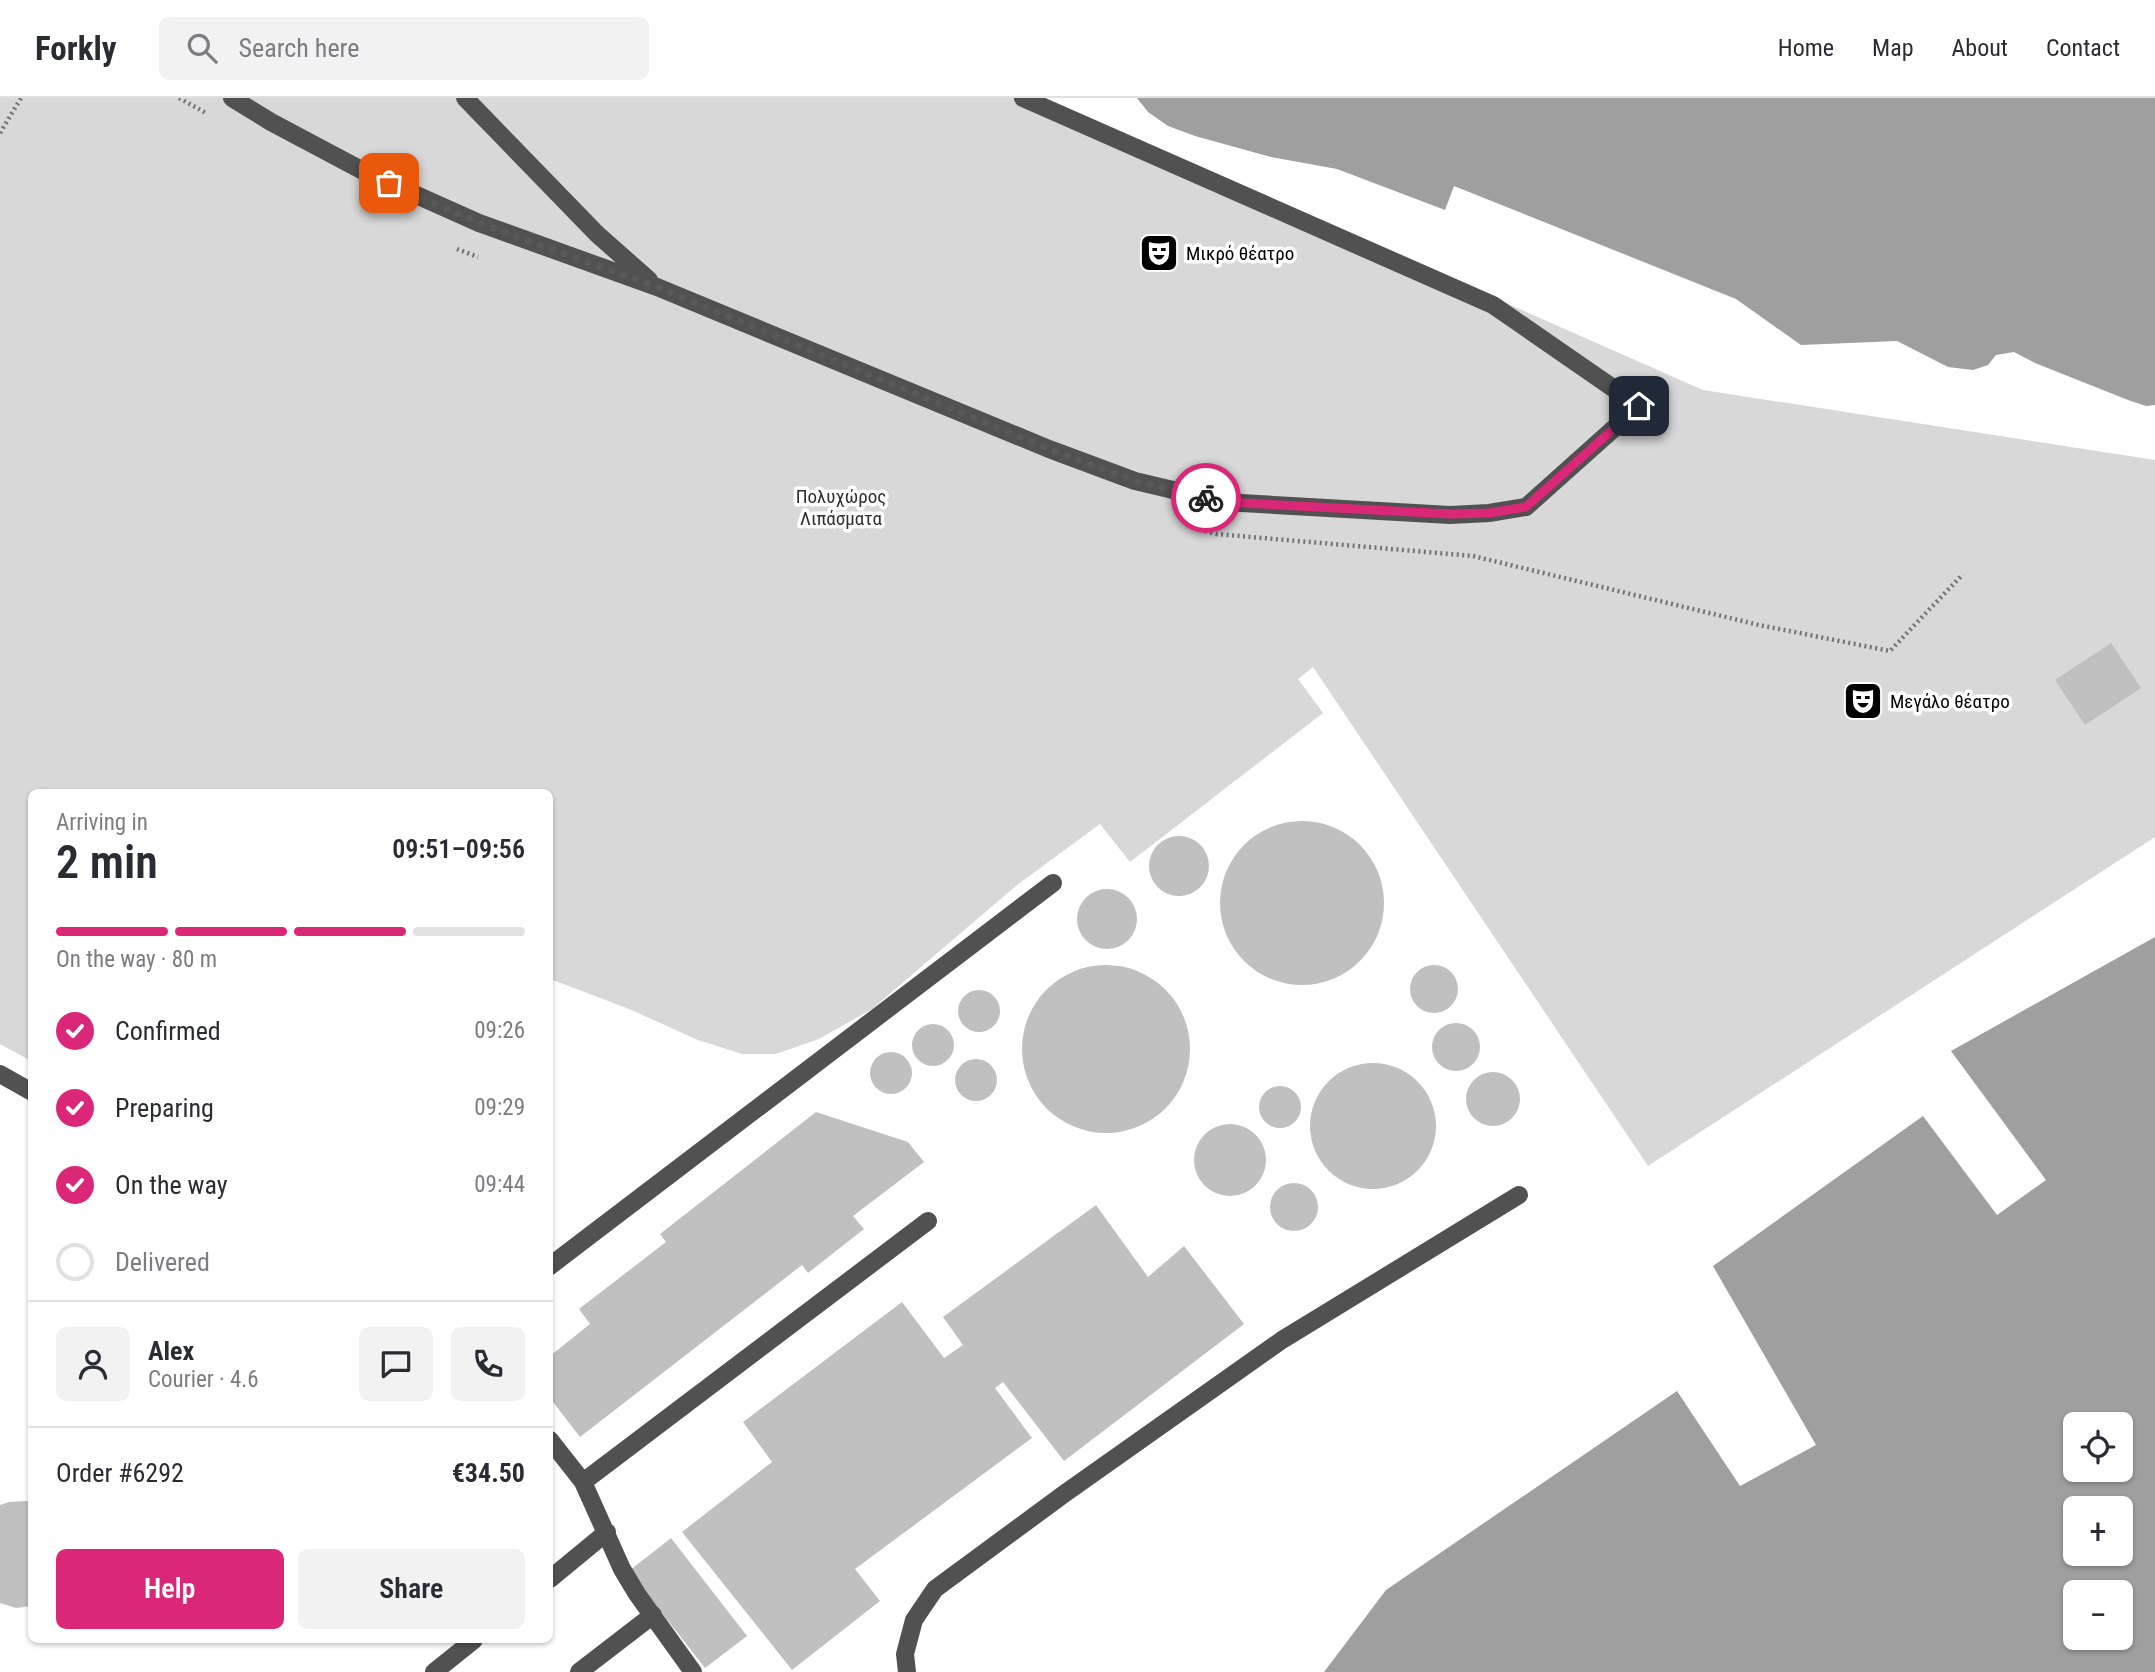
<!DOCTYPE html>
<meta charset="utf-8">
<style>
:root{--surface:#fff;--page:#f2f2f3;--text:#2b2b33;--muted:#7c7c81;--line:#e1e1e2;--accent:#db2777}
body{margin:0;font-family:"Roboto Condensed",sans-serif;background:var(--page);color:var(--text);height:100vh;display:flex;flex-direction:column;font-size:26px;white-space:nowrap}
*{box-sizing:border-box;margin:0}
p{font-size:23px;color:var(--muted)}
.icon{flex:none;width:38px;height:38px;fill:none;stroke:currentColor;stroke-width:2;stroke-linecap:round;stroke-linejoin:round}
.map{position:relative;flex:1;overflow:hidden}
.side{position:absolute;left:28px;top:691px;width:525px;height:854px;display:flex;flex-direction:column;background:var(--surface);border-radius:10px;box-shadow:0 2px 5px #0004}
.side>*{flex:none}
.buttons{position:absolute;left:2063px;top:1314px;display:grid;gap:14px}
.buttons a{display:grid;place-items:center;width:70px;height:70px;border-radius:10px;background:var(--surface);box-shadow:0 2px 5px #0004;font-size:35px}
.pin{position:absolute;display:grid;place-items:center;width:60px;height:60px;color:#fff;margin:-30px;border-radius:14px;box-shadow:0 4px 10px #0006}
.courier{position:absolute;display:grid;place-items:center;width:70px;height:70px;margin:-35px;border:5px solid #db2777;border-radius:50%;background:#fff;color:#222;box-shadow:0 2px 9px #0007}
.overview em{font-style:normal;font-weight:600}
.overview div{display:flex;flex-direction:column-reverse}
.overview{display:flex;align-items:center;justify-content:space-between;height:119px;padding:0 28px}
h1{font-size:46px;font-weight:600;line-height:52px}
.bar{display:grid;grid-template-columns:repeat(4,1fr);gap:10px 7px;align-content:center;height:84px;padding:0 28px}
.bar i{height:9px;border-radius:5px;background:var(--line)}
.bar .current{background:var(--accent)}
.bar p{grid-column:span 4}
.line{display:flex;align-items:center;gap:18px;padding:0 28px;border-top:2px solid var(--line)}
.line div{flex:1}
.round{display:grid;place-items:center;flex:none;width:74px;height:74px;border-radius:10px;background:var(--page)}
ol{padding:0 28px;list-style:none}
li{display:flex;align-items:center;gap:21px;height:77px}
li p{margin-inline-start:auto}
li .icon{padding:7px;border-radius:50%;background:var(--accent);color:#fff;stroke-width:4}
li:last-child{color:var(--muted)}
li i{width:38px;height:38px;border:4px solid var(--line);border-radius:50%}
.button{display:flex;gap:14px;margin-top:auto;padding:14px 28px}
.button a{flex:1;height:80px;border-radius:10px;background:var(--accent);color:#fff;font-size:28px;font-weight:600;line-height:80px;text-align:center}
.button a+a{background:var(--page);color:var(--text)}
header{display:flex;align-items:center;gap:42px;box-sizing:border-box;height:98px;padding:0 35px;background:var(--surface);border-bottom:2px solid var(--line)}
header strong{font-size:33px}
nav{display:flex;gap:38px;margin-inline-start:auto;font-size:24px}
.search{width:490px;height:63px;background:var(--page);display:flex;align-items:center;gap:18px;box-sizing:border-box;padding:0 24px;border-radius:10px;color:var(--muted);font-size:26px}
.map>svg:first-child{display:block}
.green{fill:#d8d8d8}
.water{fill:#9f9f9f;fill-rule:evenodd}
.building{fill:#c0c0c0}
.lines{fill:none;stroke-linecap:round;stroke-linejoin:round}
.path{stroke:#737373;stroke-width:4.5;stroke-dasharray:2 3.5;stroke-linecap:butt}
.minor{stroke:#515151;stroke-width:18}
.done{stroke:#595959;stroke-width:7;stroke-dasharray:0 12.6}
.route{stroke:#db2777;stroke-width:9}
.labels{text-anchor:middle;stroke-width:7;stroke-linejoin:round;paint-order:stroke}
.poi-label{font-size:19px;fill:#000;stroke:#fff;text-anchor:start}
.park-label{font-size:19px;fill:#2f2f2f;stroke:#fff}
</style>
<header>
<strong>Forkly</strong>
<div class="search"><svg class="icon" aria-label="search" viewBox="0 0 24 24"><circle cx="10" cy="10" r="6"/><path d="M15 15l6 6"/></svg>Search here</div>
<nav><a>Home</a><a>Map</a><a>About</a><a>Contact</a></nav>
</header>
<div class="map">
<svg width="2155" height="1574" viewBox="0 0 2155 1574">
<rect width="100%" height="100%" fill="#fff"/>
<path class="green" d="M0,0h1042l661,292 452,70v377l-507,329 -335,-499 -15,12 25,34 -193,149 -30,-38 -83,61 -145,124 -53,30 -43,15h-34l-44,-14 -69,-31 -79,-30v-186h-518l-1,268 -31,-17z"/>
<path class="water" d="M1137,0h1018v307l-9,1 -18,-6 -93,-37 -21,-11 -18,3 -8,10 -15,5 -25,-3 -51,-26 -96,4 -65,-46 -282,-113 -9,24 -108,-41 -66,-12 -76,-21 -27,-10 -20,-14z
M2155,839v735h-831l62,-82 291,-199 63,95 76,-41 -103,-179 210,-150 74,99 49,-35 -95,-129zM2076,1326h45v46h-45zM2076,1410h45v46h-45zM2076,1494h45v46h-45z"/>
<path class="building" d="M2111,545l30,45 -56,37 -30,-45z
M1220 805a82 82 0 1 1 164 0a82 82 0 1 1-164 0Z
M1149 768a30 30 0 1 1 60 0a30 30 0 1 1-60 0Z
M1077 821a30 30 0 1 1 60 0a30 30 0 1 1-60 0Z
M1022 951a84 84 0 1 1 168 0a84 84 0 1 1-168 0Z
M1410 891a24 24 0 1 1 48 0a24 24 0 1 1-48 0Z
M958 913a21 21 0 1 1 42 0a21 21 0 1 1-42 0Z
M1432 949a24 24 0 1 1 48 0a24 24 0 1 1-48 0Z
M912 947a21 21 0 1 1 42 0a21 21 0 1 1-42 0Z
M870 975a21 21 0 1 1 42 0a21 21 0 1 1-42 0Z
M955 982a21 21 0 1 1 42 0a21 21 0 1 1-42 0Z
M1310 1028a63 63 0 1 1 126 0a63 63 0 1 1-126 0Z
M1466 1001a27 27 0 1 1 54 0a27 27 0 1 1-54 0Z
M1259 1009a21 21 0 1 1 42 0a21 21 0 1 1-42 0Z
M816,1014l92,30 16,20 -71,54 11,13 -56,44 -6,-8 -222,172 -30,-39v-42l40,-32 -11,-15 87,-67 -6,-8z
M1194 1062a36 36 0 1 1 72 0a36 36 0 1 1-72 0Z
M1270 1109a24 24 0 1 1 48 0a24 24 0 1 1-48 0Z
M1096,1107l52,72 36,-31 60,78 -180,137 -61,-79 -8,6 37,50 -177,131 25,32 -88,69 -110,-138 90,-70 -29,-40 159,-120 42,56 19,-13 -20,-28z
M26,1403l6,2v103l-16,2 -16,-5v-98l9,-3z
M671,1440l76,98 -42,32 -76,-97z"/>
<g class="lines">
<path class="path" d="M179,0l27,15
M0,35l21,-35
M457,151l21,8
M1205,433l11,3 257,22 286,69 131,26 73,-77"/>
<path class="minor" d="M232,0l39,24 96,51 112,50 178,64 392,162 86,32 89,21 226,13 39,-2 37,-6 113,-101 -146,-101 -470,-207
M465,0l132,136 52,46
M0,976l32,18
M550,1168l503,-383
M550,1342l33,42 39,87 15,25 56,78
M583,1384l345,-261
M550,1481l57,-47
M434,1574l40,-32
M579,1574l74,-57
M907,1574l-2,-18 9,-34 21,-31 129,-95 218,-154 237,-145"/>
</g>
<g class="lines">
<path class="done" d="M389,85l90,40 178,64 392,162 86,32 71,17"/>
<path class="route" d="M1206,400l18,4 226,12 39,-1 37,-6 113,-101"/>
</g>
<defs>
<g id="theatre-square" transform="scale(2.0125)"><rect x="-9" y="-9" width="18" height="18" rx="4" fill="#000" stroke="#fff"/><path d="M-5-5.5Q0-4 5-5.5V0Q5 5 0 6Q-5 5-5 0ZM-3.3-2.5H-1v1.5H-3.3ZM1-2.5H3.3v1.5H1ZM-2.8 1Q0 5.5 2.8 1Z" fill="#fff"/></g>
</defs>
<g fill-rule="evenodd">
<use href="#theatre-square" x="1159" y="155"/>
<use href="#theatre-square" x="1863" y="603"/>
</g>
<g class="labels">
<g class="poi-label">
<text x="1186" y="162">Μικρό θέατρο</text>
<text x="1890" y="610">Μεγάλο θέατρο</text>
</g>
<g class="park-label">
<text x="841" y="405">Πολυχώρος<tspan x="841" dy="22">Λιπάσματα</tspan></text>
</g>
</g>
</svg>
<div class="buttons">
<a><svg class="icon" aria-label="locate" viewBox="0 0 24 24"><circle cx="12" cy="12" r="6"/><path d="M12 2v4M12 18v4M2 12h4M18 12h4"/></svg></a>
<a>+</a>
<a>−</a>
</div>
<div class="pin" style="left:389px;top:85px;background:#ea580c"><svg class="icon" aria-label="bag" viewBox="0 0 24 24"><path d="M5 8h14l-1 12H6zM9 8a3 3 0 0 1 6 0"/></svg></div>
<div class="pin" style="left:1639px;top:308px;background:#1f2937"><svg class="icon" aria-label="home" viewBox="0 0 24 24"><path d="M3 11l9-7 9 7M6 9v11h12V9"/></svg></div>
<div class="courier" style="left:1206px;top:400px"><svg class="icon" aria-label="bike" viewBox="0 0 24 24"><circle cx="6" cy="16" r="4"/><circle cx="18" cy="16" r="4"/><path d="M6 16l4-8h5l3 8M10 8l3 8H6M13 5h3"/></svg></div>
<section class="side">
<div class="overview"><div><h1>2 min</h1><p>Arriving in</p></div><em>09:51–09:56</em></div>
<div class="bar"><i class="current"></i><i class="current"></i><i class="current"></i><i></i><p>On the way · 80 m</p></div>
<ol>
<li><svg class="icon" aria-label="check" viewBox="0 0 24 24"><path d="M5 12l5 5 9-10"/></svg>Confirmed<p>09:26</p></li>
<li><svg class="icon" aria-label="check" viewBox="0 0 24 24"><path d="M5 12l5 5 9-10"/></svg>Preparing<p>09:29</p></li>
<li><svg class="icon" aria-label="check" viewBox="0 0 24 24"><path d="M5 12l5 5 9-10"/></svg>On the way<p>09:44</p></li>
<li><i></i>Delivered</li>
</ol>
<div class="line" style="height:126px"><a class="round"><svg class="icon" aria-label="person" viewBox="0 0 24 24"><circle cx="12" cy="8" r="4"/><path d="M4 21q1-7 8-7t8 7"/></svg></a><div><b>Alex</b><p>Courier · 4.6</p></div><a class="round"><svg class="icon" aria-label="chat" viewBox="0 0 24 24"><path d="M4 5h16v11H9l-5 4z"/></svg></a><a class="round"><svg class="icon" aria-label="phone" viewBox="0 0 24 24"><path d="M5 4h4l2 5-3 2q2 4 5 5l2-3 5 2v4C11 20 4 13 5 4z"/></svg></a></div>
<div class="line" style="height:91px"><div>Order #6292</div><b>€34.50</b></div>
<div class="button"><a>Help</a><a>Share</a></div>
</section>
</div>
